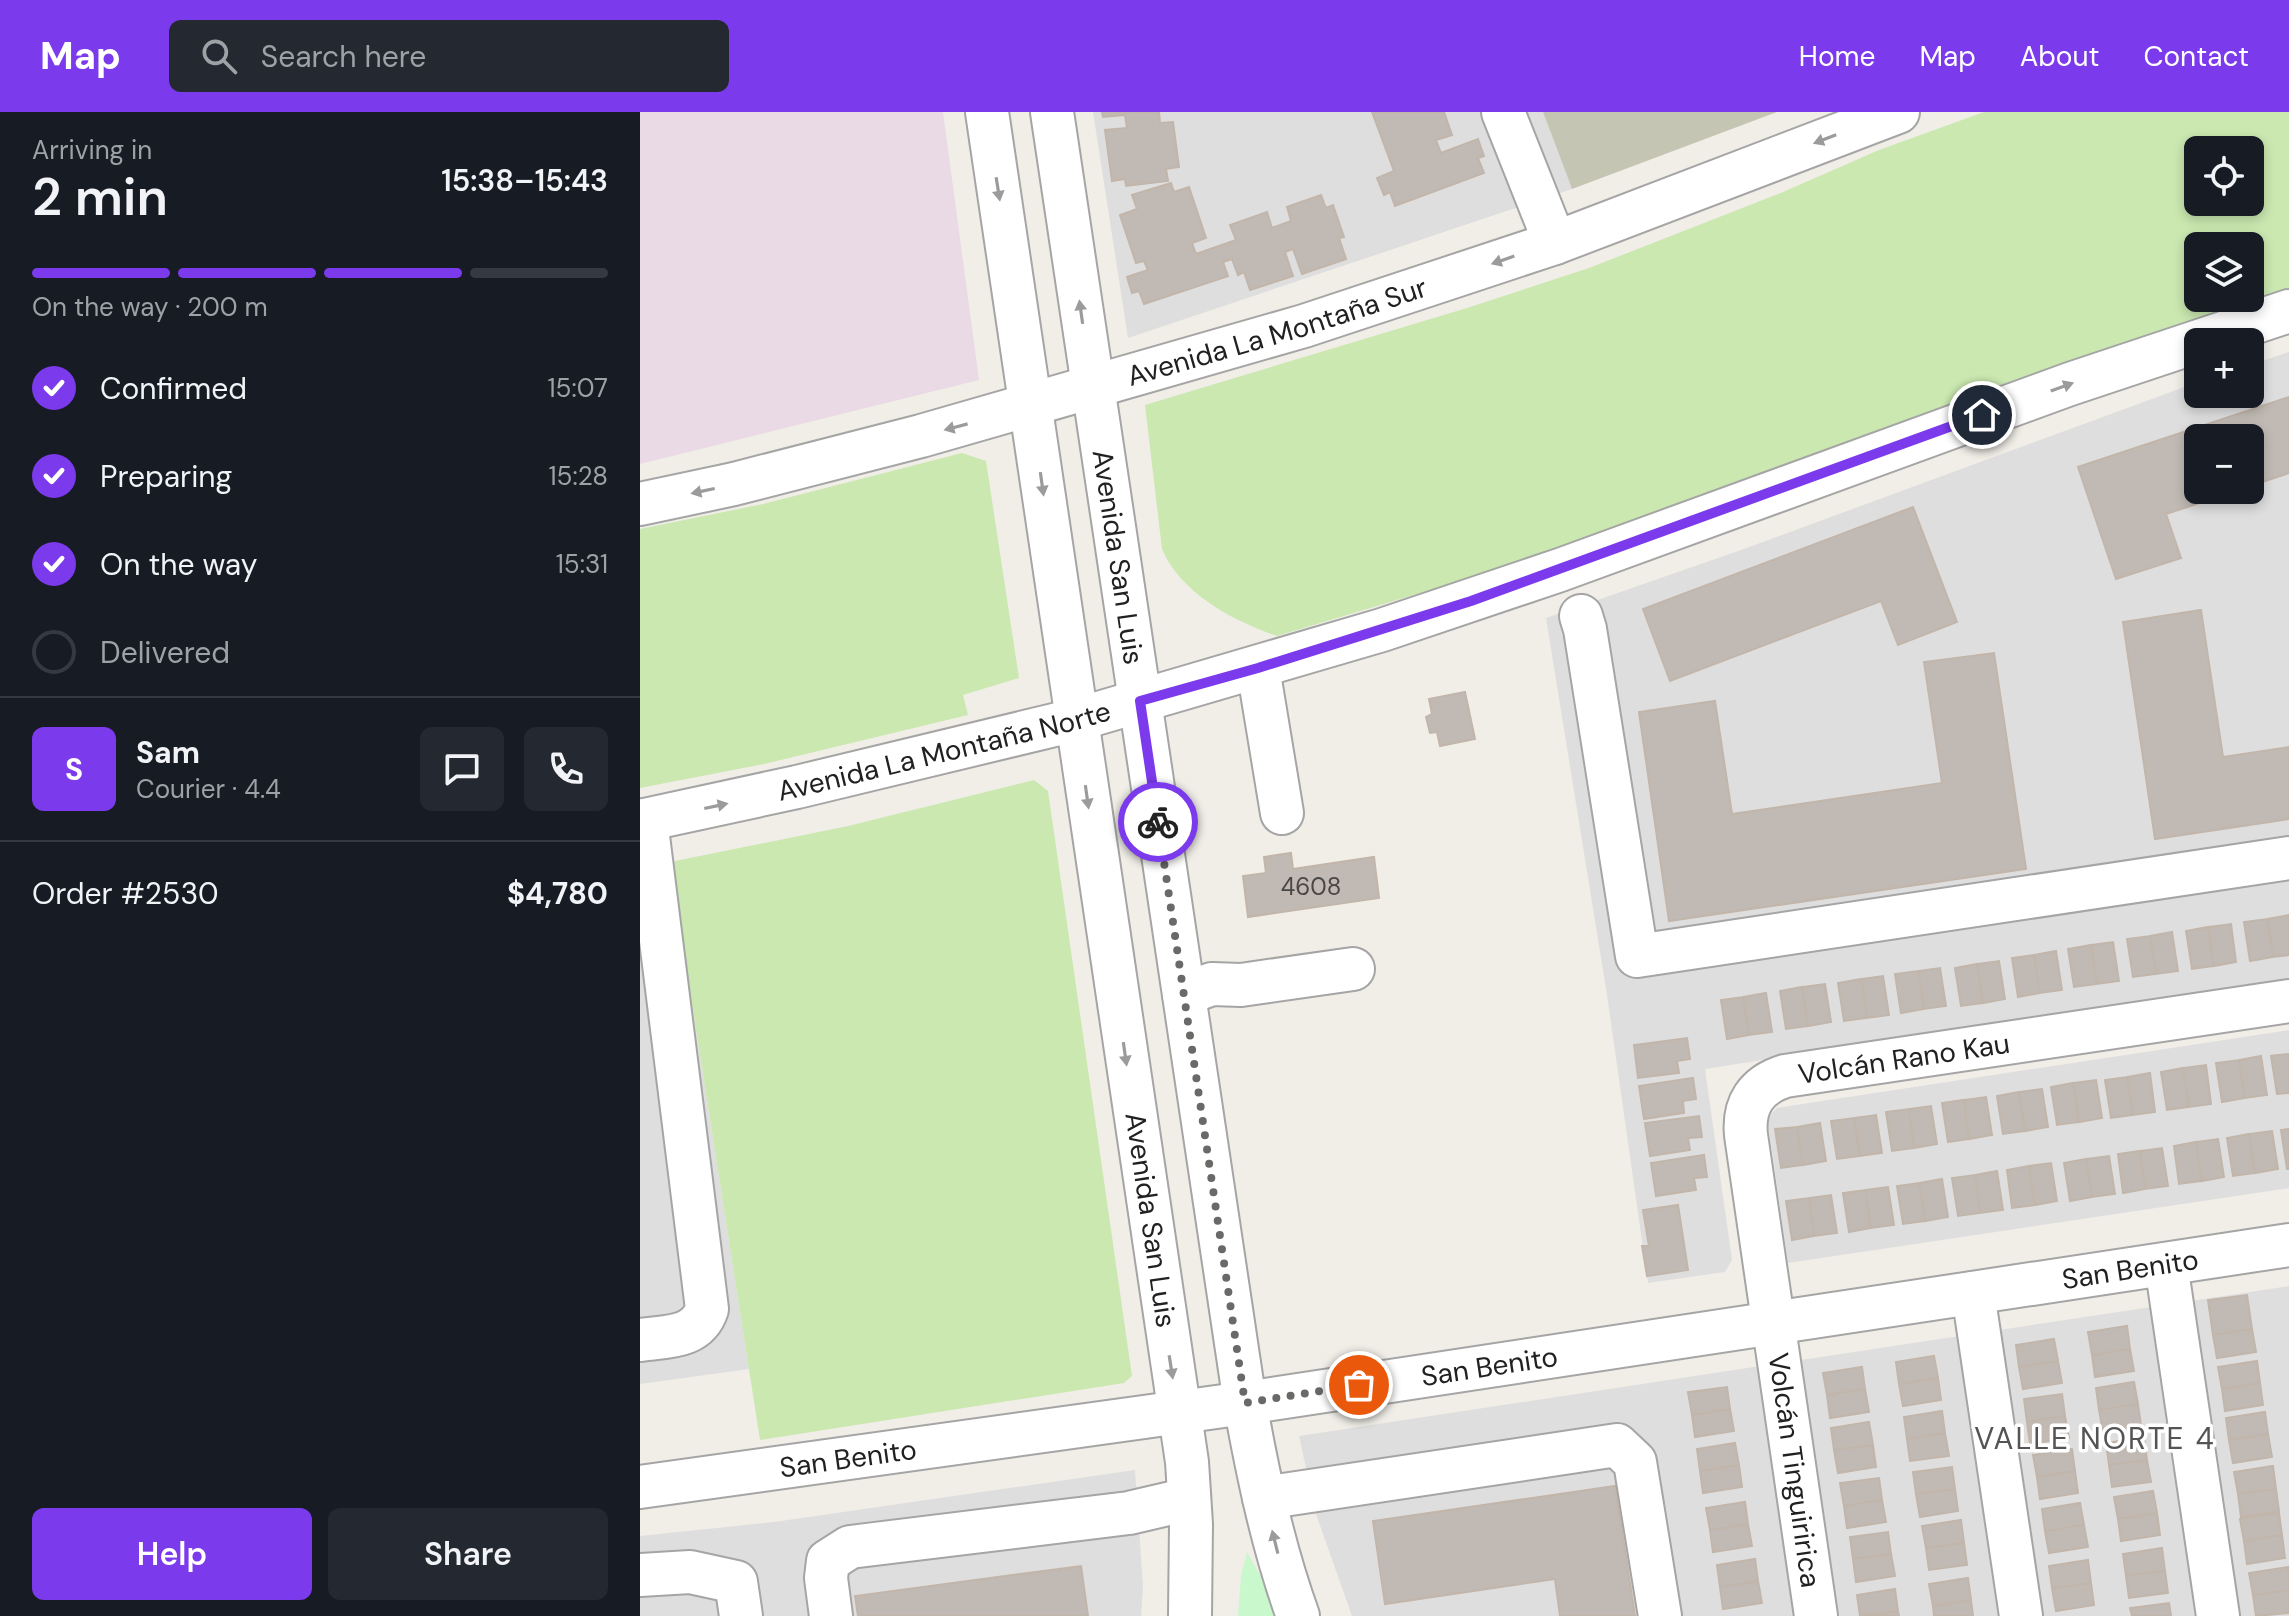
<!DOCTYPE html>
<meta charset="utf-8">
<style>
:root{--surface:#171b24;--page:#242831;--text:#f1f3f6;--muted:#9ea1a6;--line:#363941;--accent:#7c3aed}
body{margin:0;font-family:"DM Sans",sans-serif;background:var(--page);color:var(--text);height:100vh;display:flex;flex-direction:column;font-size:30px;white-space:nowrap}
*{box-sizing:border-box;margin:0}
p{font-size:26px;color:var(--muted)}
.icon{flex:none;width:44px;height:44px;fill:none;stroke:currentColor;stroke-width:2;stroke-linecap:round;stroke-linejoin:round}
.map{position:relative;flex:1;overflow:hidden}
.sheet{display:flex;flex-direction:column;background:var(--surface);width:640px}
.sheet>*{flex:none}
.buttons{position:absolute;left:1544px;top:24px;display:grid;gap:16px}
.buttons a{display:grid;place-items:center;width:80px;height:80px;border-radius:12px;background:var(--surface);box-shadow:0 4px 12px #0003;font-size:40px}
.pin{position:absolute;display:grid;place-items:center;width:68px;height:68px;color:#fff;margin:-34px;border:4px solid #fff;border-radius:50%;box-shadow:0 2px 8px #0007}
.courier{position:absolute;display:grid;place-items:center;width:80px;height:80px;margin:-40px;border:6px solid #7c3aed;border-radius:50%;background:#fff;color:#222;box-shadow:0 2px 10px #0007}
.head em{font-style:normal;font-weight:600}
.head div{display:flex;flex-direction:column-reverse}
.head{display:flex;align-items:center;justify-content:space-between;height:136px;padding:0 32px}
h1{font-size:52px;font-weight:600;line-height:60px}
.bar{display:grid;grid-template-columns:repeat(4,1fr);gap:12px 8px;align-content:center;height:96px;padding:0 32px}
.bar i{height:10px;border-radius:6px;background:var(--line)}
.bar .selected{background:var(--accent)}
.bar p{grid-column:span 4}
.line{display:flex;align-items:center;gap:20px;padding:0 32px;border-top:2px solid var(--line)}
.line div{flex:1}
.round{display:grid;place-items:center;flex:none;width:84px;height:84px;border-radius:12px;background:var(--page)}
ol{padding:0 32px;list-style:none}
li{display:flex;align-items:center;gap:24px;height:88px}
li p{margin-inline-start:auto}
li .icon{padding:8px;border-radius:50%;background:var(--accent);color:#fff;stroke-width:4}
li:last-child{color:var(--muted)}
li i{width:44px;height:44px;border:4px solid var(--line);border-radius:50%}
.primary-button{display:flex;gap:16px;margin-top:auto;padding:16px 32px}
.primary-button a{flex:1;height:92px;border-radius:12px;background:var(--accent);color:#fff;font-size:32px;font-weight:600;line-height:92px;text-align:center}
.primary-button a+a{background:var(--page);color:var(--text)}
header{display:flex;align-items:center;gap:48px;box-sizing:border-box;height:112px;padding:0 40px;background:var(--accent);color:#fff}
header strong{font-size:38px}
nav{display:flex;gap:44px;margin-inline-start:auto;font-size:28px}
.search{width:560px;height:72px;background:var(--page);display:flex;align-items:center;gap:20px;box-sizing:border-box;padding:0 28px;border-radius:12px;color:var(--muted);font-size:30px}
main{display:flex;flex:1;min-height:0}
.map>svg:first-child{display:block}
.residential{fill:#dfdede;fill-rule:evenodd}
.industrial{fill:#e9dae6}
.construction{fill:#c5c5b3}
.grass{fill:#cae8b0;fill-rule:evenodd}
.park{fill:#c8f8cc}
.building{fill:#c1bab4;stroke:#c2b5aa;stroke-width:2}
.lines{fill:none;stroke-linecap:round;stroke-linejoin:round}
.minor-casing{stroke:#a5a5a5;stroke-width:46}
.minor{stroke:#fff;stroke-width:42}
.oneway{fill:#9b9b9b}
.done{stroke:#6a6967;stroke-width:8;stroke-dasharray:0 14.4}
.route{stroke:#7c3aed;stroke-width:10}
.labels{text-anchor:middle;stroke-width:7;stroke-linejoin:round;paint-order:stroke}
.number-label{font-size:24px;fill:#494746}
.street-label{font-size:28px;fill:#212121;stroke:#fff}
.neighbourhood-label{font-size:30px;letter-spacing:2px;fill:#545454;stroke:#fff}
</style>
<header>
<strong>Map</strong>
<div class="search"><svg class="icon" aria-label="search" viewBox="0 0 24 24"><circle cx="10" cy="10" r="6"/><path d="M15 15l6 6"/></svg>Search here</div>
<nav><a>Home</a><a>Map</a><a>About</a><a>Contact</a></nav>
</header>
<main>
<section class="sheet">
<div class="head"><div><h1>2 min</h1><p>Arriving in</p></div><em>15:38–15:43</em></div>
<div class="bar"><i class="selected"></i><i class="selected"></i><i class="selected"></i><i></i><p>On the way · 200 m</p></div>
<ol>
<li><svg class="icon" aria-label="check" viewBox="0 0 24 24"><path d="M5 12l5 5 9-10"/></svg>Confirmed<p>15:07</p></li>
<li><svg class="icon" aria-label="check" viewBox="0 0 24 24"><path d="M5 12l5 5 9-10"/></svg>Preparing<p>15:28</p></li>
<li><svg class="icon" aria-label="check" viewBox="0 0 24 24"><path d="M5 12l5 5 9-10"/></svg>On the way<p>15:31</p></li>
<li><i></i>Delivered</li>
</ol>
<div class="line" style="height:144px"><b class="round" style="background:var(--accent);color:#fff">S</b><div><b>Sam</b><p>Courier · 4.4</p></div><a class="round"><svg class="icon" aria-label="chat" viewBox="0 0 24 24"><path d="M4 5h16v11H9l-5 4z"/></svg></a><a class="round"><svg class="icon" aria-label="phone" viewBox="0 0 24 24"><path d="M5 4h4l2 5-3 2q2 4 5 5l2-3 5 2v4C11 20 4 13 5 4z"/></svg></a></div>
<div class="line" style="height:104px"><div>Order #2530</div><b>$4,780</b></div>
<div class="primary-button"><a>Help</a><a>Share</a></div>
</section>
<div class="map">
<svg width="1649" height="1504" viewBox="0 0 1649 1504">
<rect width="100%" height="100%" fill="#f1eee8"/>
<path class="residential" d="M453,0h450l29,77 -444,149z
M1649,240v626l-584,91 27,191 -7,12 -77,11 -41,-288 -61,-377 195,-68 457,-168v12h52v-29zM1558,326h52v52h-52z
M30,750l79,507 -109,15v-518z
M1649,918v158l-501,75 -20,-140 3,-9 6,-6z
M1649,1174v330h-937l-36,-102 -17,-78z
M495,1358l8,117 -2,29h-501v-80l134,-14z"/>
<path class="industrial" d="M0,0h303l36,268 -339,84z"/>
<path class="construction" d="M903,0h234l-205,77z"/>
<path class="grass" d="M1344,0h305v179l-129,40 -151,54 -271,105 -251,83 -210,63c-43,-15 -96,-42 -115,-87l-17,-144 322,-97 122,-40 194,-76 96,-42zM1558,38h52v52h-52zM1558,134h52v52h-52z
M322,341l24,8 33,217 -56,17 5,20 -204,49 -124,24v-259l123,-25z
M394,668l14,11 84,585 -8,7 -364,57 -90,-578 178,-36z"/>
<path class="park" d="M607,1440l14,25 14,39h-37l3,-41z"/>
<path class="building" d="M462,0h57l1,11 13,-1 6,45 -13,2 2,12 -42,5 -1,-7 -13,2 -7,-51 22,-2 -2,-13 -22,2z
M732,0h72l8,23 -16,5 5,13 37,-14 6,17 -6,2 6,15 -89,33 -5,-14 -6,3 -7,-17 17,-7z
M531,71l3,9 15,-5 17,51 -14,5 4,11 40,-14 -6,-15 37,-13 5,16 19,-7 -4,-14 34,-12 5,13 7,-3 11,32 -5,1 7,21 -44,15 -9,-25 -8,3 8,24 -43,14 -6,-18 -6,3 -6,-16 -9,3 5,14 -84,28 -5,-13 -7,2 -5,-16 21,-7 -4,-9 -8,2 -16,-48 17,-6 -5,-14z
M1649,285v76l-39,13v-48h-52v52h41l-73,24 15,44 -65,21 -38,-112z
M1273,395l44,115 -59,23 -17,-44 -211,80 -27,-72z
M1561,498l22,147 66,-10v72l-134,20 -32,-217z
M1354,541l32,216 -357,52 -30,-209 76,-11 17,113 210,-31 -18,-121z
M825,580l10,47 -35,7 -3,-14 -7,1 -4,-16 6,-3 -3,-15z
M651,741l2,16 81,-12 5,41 -131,19 -5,-41 23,-3 -2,-16z
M1649,803v40l-16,2 -6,-38z
M1627,807l6,38 -23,4 -6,-39z
M1591,812l5,38 -22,4 -6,-39z
M1568,815l6,39 -22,3 -6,-38z
M1532,820l6,39 -22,3 -6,-38z
M1510,824l6,38 -23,3 -6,-38z
M1473,830l6,39 -22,3 -6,-39z
M1451,833l6,39 -23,3 -6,-38z
M1416,839l6,39 -22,3 -6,-38z
M1394,843l6,38 -22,4 -6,-39z
M1359,849l6,38 -22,4 -6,-39z
M1337,852l6,39 -22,3 -6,-38z
M1300,856l6,38 -22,3 -6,-38z
M1278,859l6,38 -23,4 -6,-39z
M1243,864l6,39 -22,3 -6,-39z
M1221,867l6,39 -23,3 -6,-38z
M1185,872l6,38 -23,4 -6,-39z
M1162,875l6,39 -22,3 -6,-38z
M1126,881l6,39 -23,3 -6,-38z
M1103,885l6,38 -22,4 -6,-39z
M1047,926l3,21 -13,2 2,12 -41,5 -4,-33z
M1649,942v39l-12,1 -6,-38z
M1621,944l6,39 -22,3 -6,-38z
M1599,948l6,38 -23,4 -6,-39z
M1566,953l5,39 -22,3 -6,-39z
M1543,956l6,39 -22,3 -6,-38z
M1510,961l5,39 -22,3 -6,-38z
M1487,965l6,38 -22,3 -6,-38z
M1053,966l3,21 -13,2 1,12 -40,6 -5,-33z
M1456,968l6,38 -23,4 -6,-39z
M1433,971l6,39 -22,3 -6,-38z
M1402,977l6,38 -23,4 -6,-39z
M1379,980l6,39 -22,3 -6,-38z
M1346,985l6,38 -23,4 -5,-39z
M1324,988l5,39 -21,3 -6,-39z
M1291,994l6,38 -23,4 -5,-39z
M1269,997l5,39 -22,3 -6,-39z
M1236,1003l6,38 -22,3 -6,-38z
M1059,1004l3,21 -14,1 2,12 -40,6 -5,-33z
M1214,1006l6,38 -23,3 -6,-38z
M1180,1011l6,38 -23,4 -6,-38z
M1157,1015l6,38 -22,3 -6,-39z
M1649,1017v40h-2l-6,-39z
M1632,1019l6,38 -23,4 -6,-39z
M1609,1022l6,39 -22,3 -6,-38z
M1578,1027l6,38 -22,4 -6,-39z
M1556,1030l6,39 -23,3 -5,-38z
M1522,1036l6,38 -23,3 -5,-38z
M1500,1039l5,38 -22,4 -5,-39z
M1064,1043l3,22 -13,1 2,12 -40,6 -5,-33z
M1469,1044l6,38 -23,3 -6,-38z
M1446,1047l6,38 -22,4 -6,-38z
M1411,1051l6,38 -22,4 -6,-39z
M1389,1054l6,39 -23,3 -5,-38z
M1357,1059l6,39 -23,3 -5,-38z
M1335,1063l5,38 -22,3 -6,-38z
M1302,1067l6,38 -23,4 -6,-38z
M1279,1071l6,38 -22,3 -6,-38z
M1248,1075l6,38 -23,3 -6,-38z
M1225,1078l6,38 -22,4 -6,-39z
M1191,1083l6,38 -23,3 -5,-38z
M1169,1086l5,38 -22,4 -6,-39z
M1038,1093l10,65 -41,6 -5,-30h7l-6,-36z
M1607,1183l5,34 -39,6 -5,-35z
M1487,1214l3,23 -38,6 -4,-23z
M1612,1217l4,23 -39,6 -4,-23z
M1414,1227l4,22 -39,6 -3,-22z
M1490,1237l4,22 -39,6 -3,-22z
M1294,1244l4,22 -39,6 -3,-22z
M1418,1249l4,22 -39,6 -4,-22z
M1617,1249l3,22 -38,6 -4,-22z
M1222,1255l3,22 -38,6 -4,-22z
M1298,1266l3,22 -38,6 -4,-22z
M1494,1270l4,22 -39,6 -3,-22z
M1620,1271l3,22 -38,6 -3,-22z
M1087,1275l3,22 -38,6 -4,-23z
M1225,1277l4,23 -39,6 -3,-23z
M1422,1282l3,22 -38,6 -3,-23z
M1498,1292l3,22 -38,6 -4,-22z
M1090,1297l4,22 -39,6 -3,-22z
M1302,1299l3,22 -38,6 -3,-22z
M1625,1300l3,22 -39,6 -3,-22z
M1425,1304l4,22 -39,6 -3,-22z
M1229,1310l4,23 -39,5 -3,-22z
M1305,1321l4,23 -39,5 -3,-22z
M1628,1322l4,23 -39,6 -4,-23z
M1504,1325l3,23 -38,5 -3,-22z
M1095,1331l4,22 -39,6 -3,-22z
M1233,1333l3,22 -38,6 -4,-23z
M1432,1337l3,22 -38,6 -4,-22z
M1507,1348l4,22 -39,5 -3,-22z
M1099,1353l3,22 -39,6 -3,-22z
M1633,1354l3,23 -38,5 -4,-22z
M1312,1355l3,22 -39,5 -3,-22z
M1435,1359l3,22 -38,6 -3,-22z
M1239,1366l3,22 -38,6 -4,-23z
M975,1374l20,130h-75l-5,-37 -170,25 -12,-83z
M1315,1377l3,22 -38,6 -4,-23z
M1636,1377l3,22 -38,6 -3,-23z
M1513,1379l4,22 -39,6 -4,-22z
M1242,1388l4,22 -39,6 -3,-22z
M1105,1390l3,22 -38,6 -4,-22z
M1440,1391l4,22 -39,6 -3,-22z
M1517,1401l3,22 -39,6 -3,-22z
M1639,1401l3,22 -38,6 -4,-22z
M1321,1408l3,23 -38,5 -4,-22z
M1108,1412l4,22 -39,6 -3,-22z
M1444,1413l4,22 -39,6 -4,-22z
M1248,1420l3,22 -38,5 -3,-22z
M1642,1423l3,23 -38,6 -3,-23z
M1324,1431l3,22 -38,5 -3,-22z
M1522,1436l3,23 -39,5 -3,-22z
M1251,1442l4,22 -39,6 -3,-23z
M1115,1447l3,22 -38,6 -3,-22z
M1448,1448l3,23 -39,5 -3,-22z
M441,1454l7,50h-230l-3,-20z
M1648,1455l1,23 -36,5 -4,-22z
M1525,1459l3,22 -39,5 -3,-22z
M1328,1466l3,22 -38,6 -4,-22z
M1118,1469l4,22 -39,6 -3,-22z
M1451,1471l3,22 -38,6 -4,-23z
M1255,1477l3,22 -38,5 -3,-21z
M1649,1478v23l-33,3 -3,-21z
M1331,1488l2,16h-39l-1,-10z
M1529,1491l2,13h-39l-2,-8z
M1258,1499l1,5h-33z"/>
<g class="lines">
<g class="minor-casing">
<g id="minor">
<path id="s1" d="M347,0l200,1350 4,62 -1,92"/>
<path id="s2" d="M412,0l193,1291c13,72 28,144 53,213"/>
<path d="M863,0l52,131"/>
<path id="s3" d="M0,392l94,-20 187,-48 383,-110 251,-83 343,-131"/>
<path d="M941,504l4,13 52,327 652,-98"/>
<path d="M618,556l24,145"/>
<path id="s4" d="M0,709l157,-34 278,-67 307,-90 178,-60 510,-186 219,-73"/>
<path d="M544,882l28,-10 29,1 112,-16"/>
<path d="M1526,1152l52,352"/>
<path d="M1333,1181l48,323"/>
<path d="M0,1228c27,-4 57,-1 67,-31l-61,-489"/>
<path id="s5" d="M0,1375l605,-84 1044,-158"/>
<path d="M624,1386l353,-53 18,17 25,154"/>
<path d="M0,1463l50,-3 46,10 5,34"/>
<path d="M191,1504l-5,-38 2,-17 22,-14 279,-34 60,-14"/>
<path id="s6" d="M1176,1504l-70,-481c-3,-30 10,-50 39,-59l504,-75"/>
</g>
</g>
<use href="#minor" class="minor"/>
</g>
<defs><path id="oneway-solid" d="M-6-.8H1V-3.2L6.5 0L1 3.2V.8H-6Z" transform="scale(2)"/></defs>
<g class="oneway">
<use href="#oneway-solid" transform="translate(1185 27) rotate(159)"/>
<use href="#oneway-solid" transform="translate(358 77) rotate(81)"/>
<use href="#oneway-solid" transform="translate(863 148) rotate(161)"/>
<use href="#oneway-solid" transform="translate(441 200) rotate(-98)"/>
<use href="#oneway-solid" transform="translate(1422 275) rotate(-20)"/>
<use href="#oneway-solid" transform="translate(316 315) rotate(165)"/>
<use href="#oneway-solid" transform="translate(402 372) rotate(82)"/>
<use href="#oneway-solid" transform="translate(63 379) rotate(168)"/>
<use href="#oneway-solid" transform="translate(447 685) rotate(82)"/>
<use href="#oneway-solid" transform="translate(76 694) rotate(-12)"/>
<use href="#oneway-solid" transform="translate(485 942) rotate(82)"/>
<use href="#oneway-solid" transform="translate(531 1255) rotate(81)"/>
<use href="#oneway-solid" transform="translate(635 1430) rotate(-104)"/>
</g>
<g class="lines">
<path class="done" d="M518,710l87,581 114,-18"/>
<path class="route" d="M518,710l-18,-121 118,-33 213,-67 511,-186"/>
</g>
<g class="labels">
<g class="number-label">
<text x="671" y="783">4608</text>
</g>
<g class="street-label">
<text dy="10" stroke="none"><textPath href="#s3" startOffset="660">Avenida La Montaña Sur</textPath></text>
<text dy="10" stroke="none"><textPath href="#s2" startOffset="450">Avenida San Luis</textPath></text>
<text dy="10" stroke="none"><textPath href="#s4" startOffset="312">Avenida La Montaña Norte</textPath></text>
<text dy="10" stroke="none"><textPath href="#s6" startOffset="684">Volcán Rano Kau</textPath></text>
<text dy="10" stroke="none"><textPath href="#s1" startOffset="1120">Avenida San Luis</textPath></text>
<text dy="10" stroke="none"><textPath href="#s5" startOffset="1506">San Benito</textPath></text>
<text dy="10" stroke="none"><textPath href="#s5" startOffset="858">San Benito</textPath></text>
<text dy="10" stroke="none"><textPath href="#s5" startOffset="210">San Benito</textPath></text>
<text transform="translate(1155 1358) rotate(82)" y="10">Volcán Tinguiririca</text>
</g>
<g class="neighbourhood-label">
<text x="1455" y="1337">VALLE NORTE 4</text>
</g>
</g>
</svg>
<div class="buttons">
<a><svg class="icon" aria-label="locate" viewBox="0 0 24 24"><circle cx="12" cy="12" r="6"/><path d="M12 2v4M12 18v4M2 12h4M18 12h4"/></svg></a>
<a><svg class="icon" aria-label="layers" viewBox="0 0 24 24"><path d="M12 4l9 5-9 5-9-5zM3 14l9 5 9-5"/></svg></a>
<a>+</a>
<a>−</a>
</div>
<div class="pin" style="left:719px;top:1273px;background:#ea580c"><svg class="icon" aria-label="bag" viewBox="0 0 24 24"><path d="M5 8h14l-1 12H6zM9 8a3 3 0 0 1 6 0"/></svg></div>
<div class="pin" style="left:1342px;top:303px;background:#1f2937"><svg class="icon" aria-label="home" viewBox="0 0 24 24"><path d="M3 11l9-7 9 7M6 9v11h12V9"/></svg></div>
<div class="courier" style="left:518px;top:710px"><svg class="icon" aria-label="bike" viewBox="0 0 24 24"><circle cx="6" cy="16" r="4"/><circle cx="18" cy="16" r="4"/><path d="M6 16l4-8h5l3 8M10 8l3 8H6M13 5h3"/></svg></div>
</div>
</main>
